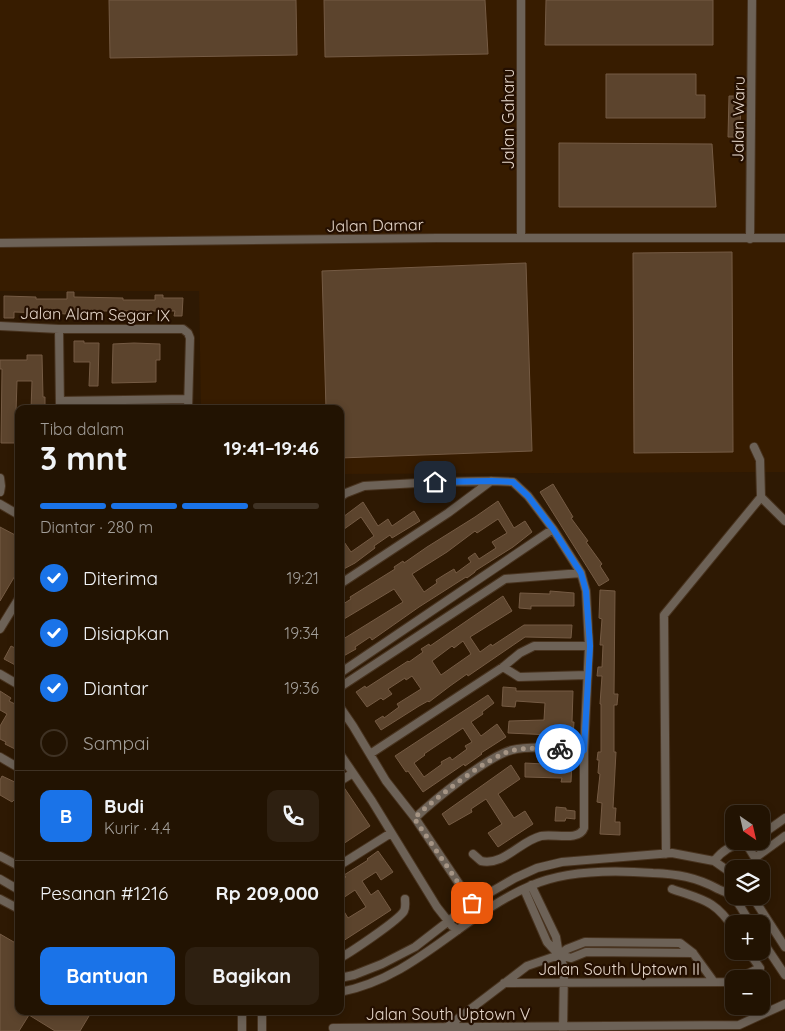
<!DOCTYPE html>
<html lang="id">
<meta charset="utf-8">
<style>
:root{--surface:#221302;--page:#2e2011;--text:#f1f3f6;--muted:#a29e99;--line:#3f3224;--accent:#1a73e8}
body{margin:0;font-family:Quicksand,sans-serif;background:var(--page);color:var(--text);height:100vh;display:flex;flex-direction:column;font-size:19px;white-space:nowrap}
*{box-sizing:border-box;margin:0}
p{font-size:16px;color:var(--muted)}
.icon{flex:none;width:28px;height:28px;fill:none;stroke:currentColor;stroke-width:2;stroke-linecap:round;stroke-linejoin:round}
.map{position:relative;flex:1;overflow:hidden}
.sheet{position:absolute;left:15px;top:405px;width:329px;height:610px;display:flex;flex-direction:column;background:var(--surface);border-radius:10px;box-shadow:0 2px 8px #0003,0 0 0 1px var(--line)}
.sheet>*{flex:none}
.needle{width:32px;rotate:146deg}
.tools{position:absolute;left:725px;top:805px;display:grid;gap:10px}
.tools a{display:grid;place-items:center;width:45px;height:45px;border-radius:10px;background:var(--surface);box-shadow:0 2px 8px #0003,0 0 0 1px var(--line);font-size:25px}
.pin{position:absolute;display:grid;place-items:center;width:42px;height:42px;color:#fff;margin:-21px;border-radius:10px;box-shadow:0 2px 8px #0006}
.courier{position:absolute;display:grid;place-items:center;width:50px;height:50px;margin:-25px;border:4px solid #1a73e8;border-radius:50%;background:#fff;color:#222;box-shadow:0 1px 6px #0007}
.headline em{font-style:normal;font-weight:800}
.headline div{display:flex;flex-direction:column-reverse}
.headline{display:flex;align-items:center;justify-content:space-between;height:85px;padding:0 25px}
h1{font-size:32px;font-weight:800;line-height:38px}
.bar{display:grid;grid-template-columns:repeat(4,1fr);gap:8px 5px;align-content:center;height:60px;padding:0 25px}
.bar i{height:6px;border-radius:4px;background:var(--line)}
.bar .current{background:var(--accent)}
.bar p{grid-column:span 4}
.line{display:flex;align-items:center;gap:12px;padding:0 25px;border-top:1px solid var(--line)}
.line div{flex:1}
.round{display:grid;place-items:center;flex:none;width:52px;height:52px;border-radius:10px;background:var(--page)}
ol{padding:0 25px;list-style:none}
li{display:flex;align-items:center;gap:15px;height:55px}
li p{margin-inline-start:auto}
li .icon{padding:5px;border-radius:50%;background:var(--accent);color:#fff;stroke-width:4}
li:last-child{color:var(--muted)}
li i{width:28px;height:28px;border:2px solid var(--line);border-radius:50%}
.cta{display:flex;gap:10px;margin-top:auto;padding:10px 25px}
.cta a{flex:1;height:58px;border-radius:10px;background:var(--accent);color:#fff;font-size:20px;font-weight:800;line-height:58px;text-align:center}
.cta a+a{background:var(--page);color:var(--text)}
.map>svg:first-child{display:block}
.built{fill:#371c00}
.building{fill:#5c442d;stroke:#755b44;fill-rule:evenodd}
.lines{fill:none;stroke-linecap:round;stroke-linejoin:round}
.minor-casing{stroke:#48331f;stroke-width:10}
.minor{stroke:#6d6257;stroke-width:8}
.done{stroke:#a59484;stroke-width:5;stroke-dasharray:0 9}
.route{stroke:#1a73e8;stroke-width:6}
.labels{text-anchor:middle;stroke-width:4.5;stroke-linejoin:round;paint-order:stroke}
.street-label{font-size:16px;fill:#e5d6c9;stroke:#240f00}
</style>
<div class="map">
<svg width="785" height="1031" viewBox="0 0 785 1031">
<rect width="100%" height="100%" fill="#2e1903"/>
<path class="built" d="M0,0h785v472l-445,2v-65h-139l-2,-118h-199z"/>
<path class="building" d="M109,0h187l1,55 -187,3z
M324,0h161l3,54 -163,3z
M546,0h167v45h-168z
M606,74h90v21h9v23h-99z
M729,96h12l-1,41h-12z
M559,143l153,1 4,63h-157z
M732,252l1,200 -99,1 -1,-200z
M526,263l6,188 -192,7v-49h-14l-4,-138z
M67,292h7v5l49,1v2h32v-5h8v3h20l-1,18h-8l1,-5h-109v3l-12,-1v7h-8v-7l-32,-1v6h-10v-22l32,1v2h31z
M74,341h10v2h15l-1,43h-9l1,-24h-16z
M134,343l26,1v16h-4v22l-44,1 1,-39z
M27,355h15l1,42h2v8h-1v4h-13l1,-28h-15l-2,62h-14l1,-74h-2v-9h27z
M553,484l20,33 -2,1 17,23 -2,1 16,22 -2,2 9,14 -10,6 -59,-94z
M498,501l16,27 11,-7 7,11 -19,15 -38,24v1l-8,6 -1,-1 -47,30 -47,33 -2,-3 -15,10 1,2 -16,9v-9l4,-2 -4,-6 63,-39 -9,-13 -50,30 -4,-6v-7l11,-7 -1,-2 45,-28 -1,-2 9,-6 1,2 23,-16 48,-30zM498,519l9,14 -15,9 4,6 -17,11 -4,-6 -7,5 3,4 -15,11 -2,-4 -10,6 -8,5 1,3 -13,9 -12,-18 35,-22 28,-21 2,2z
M363,502l15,24 10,-7 4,7 22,-15 6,10 -28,17 -2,-3 -16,11 1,2 -20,15 -15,8v-13l4,-3 -4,-5v-14l11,16 23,-16 -13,-19 -21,15v-19l3,4z
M0,527l19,10v32l-19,32z
M600,590l15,1 -1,103h4l-1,11h-3v47h2l-3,56h3l-1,14h5v13l-20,-1 2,-31 -5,-1 3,-28 -2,-1 1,-13h-2l1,-8h3v-48h-1l2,-28h-5l1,-9h4l1,-22h-3l2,-26 -3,-1z
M550,591l24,2v13h-43v3l-12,-1 1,-15 30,1z
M503,596l9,15 -42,26 10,15 11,-8 1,2 32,-21h48l-1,13 -46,-1 -57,39 -1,-2 -17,12 -21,16 -1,-1 -9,5 -38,24 -6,-9 8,-5 1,2 15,-11 -2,-3 24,-15 -9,-13 -6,4 -1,-2 -17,11 4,5 -9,6 -2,-2 -14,9 -11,-15 9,-6 1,2 42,-27 1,1 14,-10 -2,-3 8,-5 1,2zM463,641l8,13 -30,21 -9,-14 20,-15 2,2z
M11,646l8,4v17l-15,-8z
M503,687l13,1v3h57l-1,31h2l-1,14 -65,-3 1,-12 35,-1 1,-17 -29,-2 -1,6 -13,-1z
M0,691l11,7 -2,3 10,5v45l-14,-7 1,-2 -6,-3v-13l7,-12 -7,-4z
M488,695l6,8 -12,9 1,2 -12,8 10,14 16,-12 9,13 -25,16 1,1 -17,12 -1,-2 -41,28 -15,-21 -2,1 -11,-16zM463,728l9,14 -7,4 2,3 -15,11 -2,-3 -9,5 1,2 -18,13 -10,-14 11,-8 -1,-1z
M562,761h10l-1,21h-10l1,-4 -37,-1v-14l37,2z
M511,765l9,14 -22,15 16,24 11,-7 8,13 -35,23 -10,-14 14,-9 -16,-25 -15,10 1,3 -23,13 -7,-11z
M2,776l17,8v18l-5,-2 -2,2 -12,-7v-15z
M343,786l27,40 -30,20v-59z
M556,807l10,1v2l9,1v8l-9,-1 -1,3h-10z
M378,851l15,21 -12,8 -5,-8 -14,9 9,14 7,-5 13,20 -51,33v-38l8,13 18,-11 -11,-17 -15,10v-19l6,-4 -2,-2 24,-15 -1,-1z
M0,934l19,11v66h73l-12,20h-25l-26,-16 -10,16h-19z"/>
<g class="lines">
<g class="minor-casing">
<path id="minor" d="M521,238v-238
M750,239l2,-239
M0,243l437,-5h348
M0,326l59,3h124l5,4 2,5 -2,71
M59,329l1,80
M60,401l128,-2
M754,447l6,13 1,37 24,24
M0,478l1,8 -1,6
M340,497l6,-4 18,-7 71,-4 57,-1 21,1 15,14 25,33 28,44 5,18 3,55 -5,104v78c-5,14 -31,5 -43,8 -21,5 -37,30 -60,25l-8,-7
M0,504l19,11
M340,584l108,-71 43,-32
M0,629l19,-31
M503,667l16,10 68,-2
M340,673l213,-144
M0,674l19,11
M340,687l165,-108 76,-6
M340,707l13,19 33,55 29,37 65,97
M340,754l32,47 65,106 15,19 6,4
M370,754l133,-87 17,-14 14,-7h55
M0,757l19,11
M340,781l13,-8
M415,818c19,-18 73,-62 97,-68 21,-5 50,-1 72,0
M761,835l24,-17
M666,854l-2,-239 97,-118
M0,856l19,10
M755,858l30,-22
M714,861c8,-10 19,-19 33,-16l8,13 -2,11
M340,865l51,-32
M0,879l19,11
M531,885l25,52 3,18 5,13 -1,63
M524,889l23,53 11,12
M672,889c31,11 43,11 62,40
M752,896l33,51
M0,899l19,10
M761,939l24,36
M559,955l12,3 15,-6 107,1
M340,958c11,-6 59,-38 64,-47 2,-4 1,-8 1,-12
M340,978l14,-3 28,-11 33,-17 57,-44 43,-25 22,-10 25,-6 110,-9 42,8 20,14
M736,979l24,-11 -12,-17
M504,983l223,-1 7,-2
M340,992c75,-14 122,-77 190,-106 35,-16 85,-16 123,-13 24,1 43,4 65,16 4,2 10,4 14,7 7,6 13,19 19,28
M242,1011v20
M262,1011v20
M447,1027l80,-61 32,-11 8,-6 18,-7 95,1 13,10 21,29
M333,1028l406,-3 46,-21"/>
</g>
<use href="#minor" class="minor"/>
</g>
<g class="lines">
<path class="done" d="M472,903l-58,-85c20,-18 75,-63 100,-68 15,-3 31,-1 46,-1"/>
<path class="route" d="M435,482l57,-1 21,1 15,14 25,33 28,44 5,18 4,55 -6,104 -24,-1"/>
</g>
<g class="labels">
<g class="street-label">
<text transform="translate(508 119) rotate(-90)" y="6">Jalan Gaharu</text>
<text transform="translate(738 119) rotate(-89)" y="6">Jalan Waru</text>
<text transform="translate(375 225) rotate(-1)" y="6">Jalan Damar</text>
<text transform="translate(95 314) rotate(1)" y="6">Jalan Alam Segar IX</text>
<text x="619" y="975">Jalan South Uptown II</text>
<text x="448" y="1020">Jalan South Uptown V</text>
</g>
</g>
</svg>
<div class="tools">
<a><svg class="needle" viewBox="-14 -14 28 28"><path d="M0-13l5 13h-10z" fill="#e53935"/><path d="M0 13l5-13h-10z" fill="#a29e99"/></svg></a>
<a><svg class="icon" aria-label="layers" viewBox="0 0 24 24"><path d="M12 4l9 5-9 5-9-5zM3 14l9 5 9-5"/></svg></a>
<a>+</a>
<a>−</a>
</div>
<div class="pin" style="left:472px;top:903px;background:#ea580c"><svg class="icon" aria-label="bag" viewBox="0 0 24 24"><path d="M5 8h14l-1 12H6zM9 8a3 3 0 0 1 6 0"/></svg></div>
<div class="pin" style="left:435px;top:482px;background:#1f2937"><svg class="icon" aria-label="home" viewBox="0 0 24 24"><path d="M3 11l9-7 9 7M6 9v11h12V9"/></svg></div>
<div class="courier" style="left:560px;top:749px"><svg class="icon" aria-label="bike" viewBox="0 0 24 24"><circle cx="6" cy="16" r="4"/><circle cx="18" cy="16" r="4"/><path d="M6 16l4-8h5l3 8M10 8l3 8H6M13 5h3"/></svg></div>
<section class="sheet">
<div class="headline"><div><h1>3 mnt</h1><p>Tiba dalam</p></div><em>19:41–19:46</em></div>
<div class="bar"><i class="current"></i><i class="current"></i><i class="current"></i><i></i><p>Diantar · 280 m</p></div>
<ol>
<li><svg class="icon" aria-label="check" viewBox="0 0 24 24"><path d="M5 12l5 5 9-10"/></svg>Diterima<p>19:21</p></li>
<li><svg class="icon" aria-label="check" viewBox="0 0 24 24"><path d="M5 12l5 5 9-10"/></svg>Disiapkan<p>19:34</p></li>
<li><svg class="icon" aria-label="check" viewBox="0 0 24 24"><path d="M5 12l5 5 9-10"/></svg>Diantar<p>19:36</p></li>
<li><i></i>Sampai</li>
</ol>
<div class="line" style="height:90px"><b class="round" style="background:var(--accent);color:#fff">B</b><div><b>Budi</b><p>Kurir · 4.4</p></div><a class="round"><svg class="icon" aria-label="phone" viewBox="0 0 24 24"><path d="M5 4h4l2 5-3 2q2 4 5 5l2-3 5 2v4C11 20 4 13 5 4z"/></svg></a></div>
<div class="line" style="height:65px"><div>Pesanan #1216</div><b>Rp 209,000</b></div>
<div class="cta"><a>Bantuan</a><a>Bagikan</a></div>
</section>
</div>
